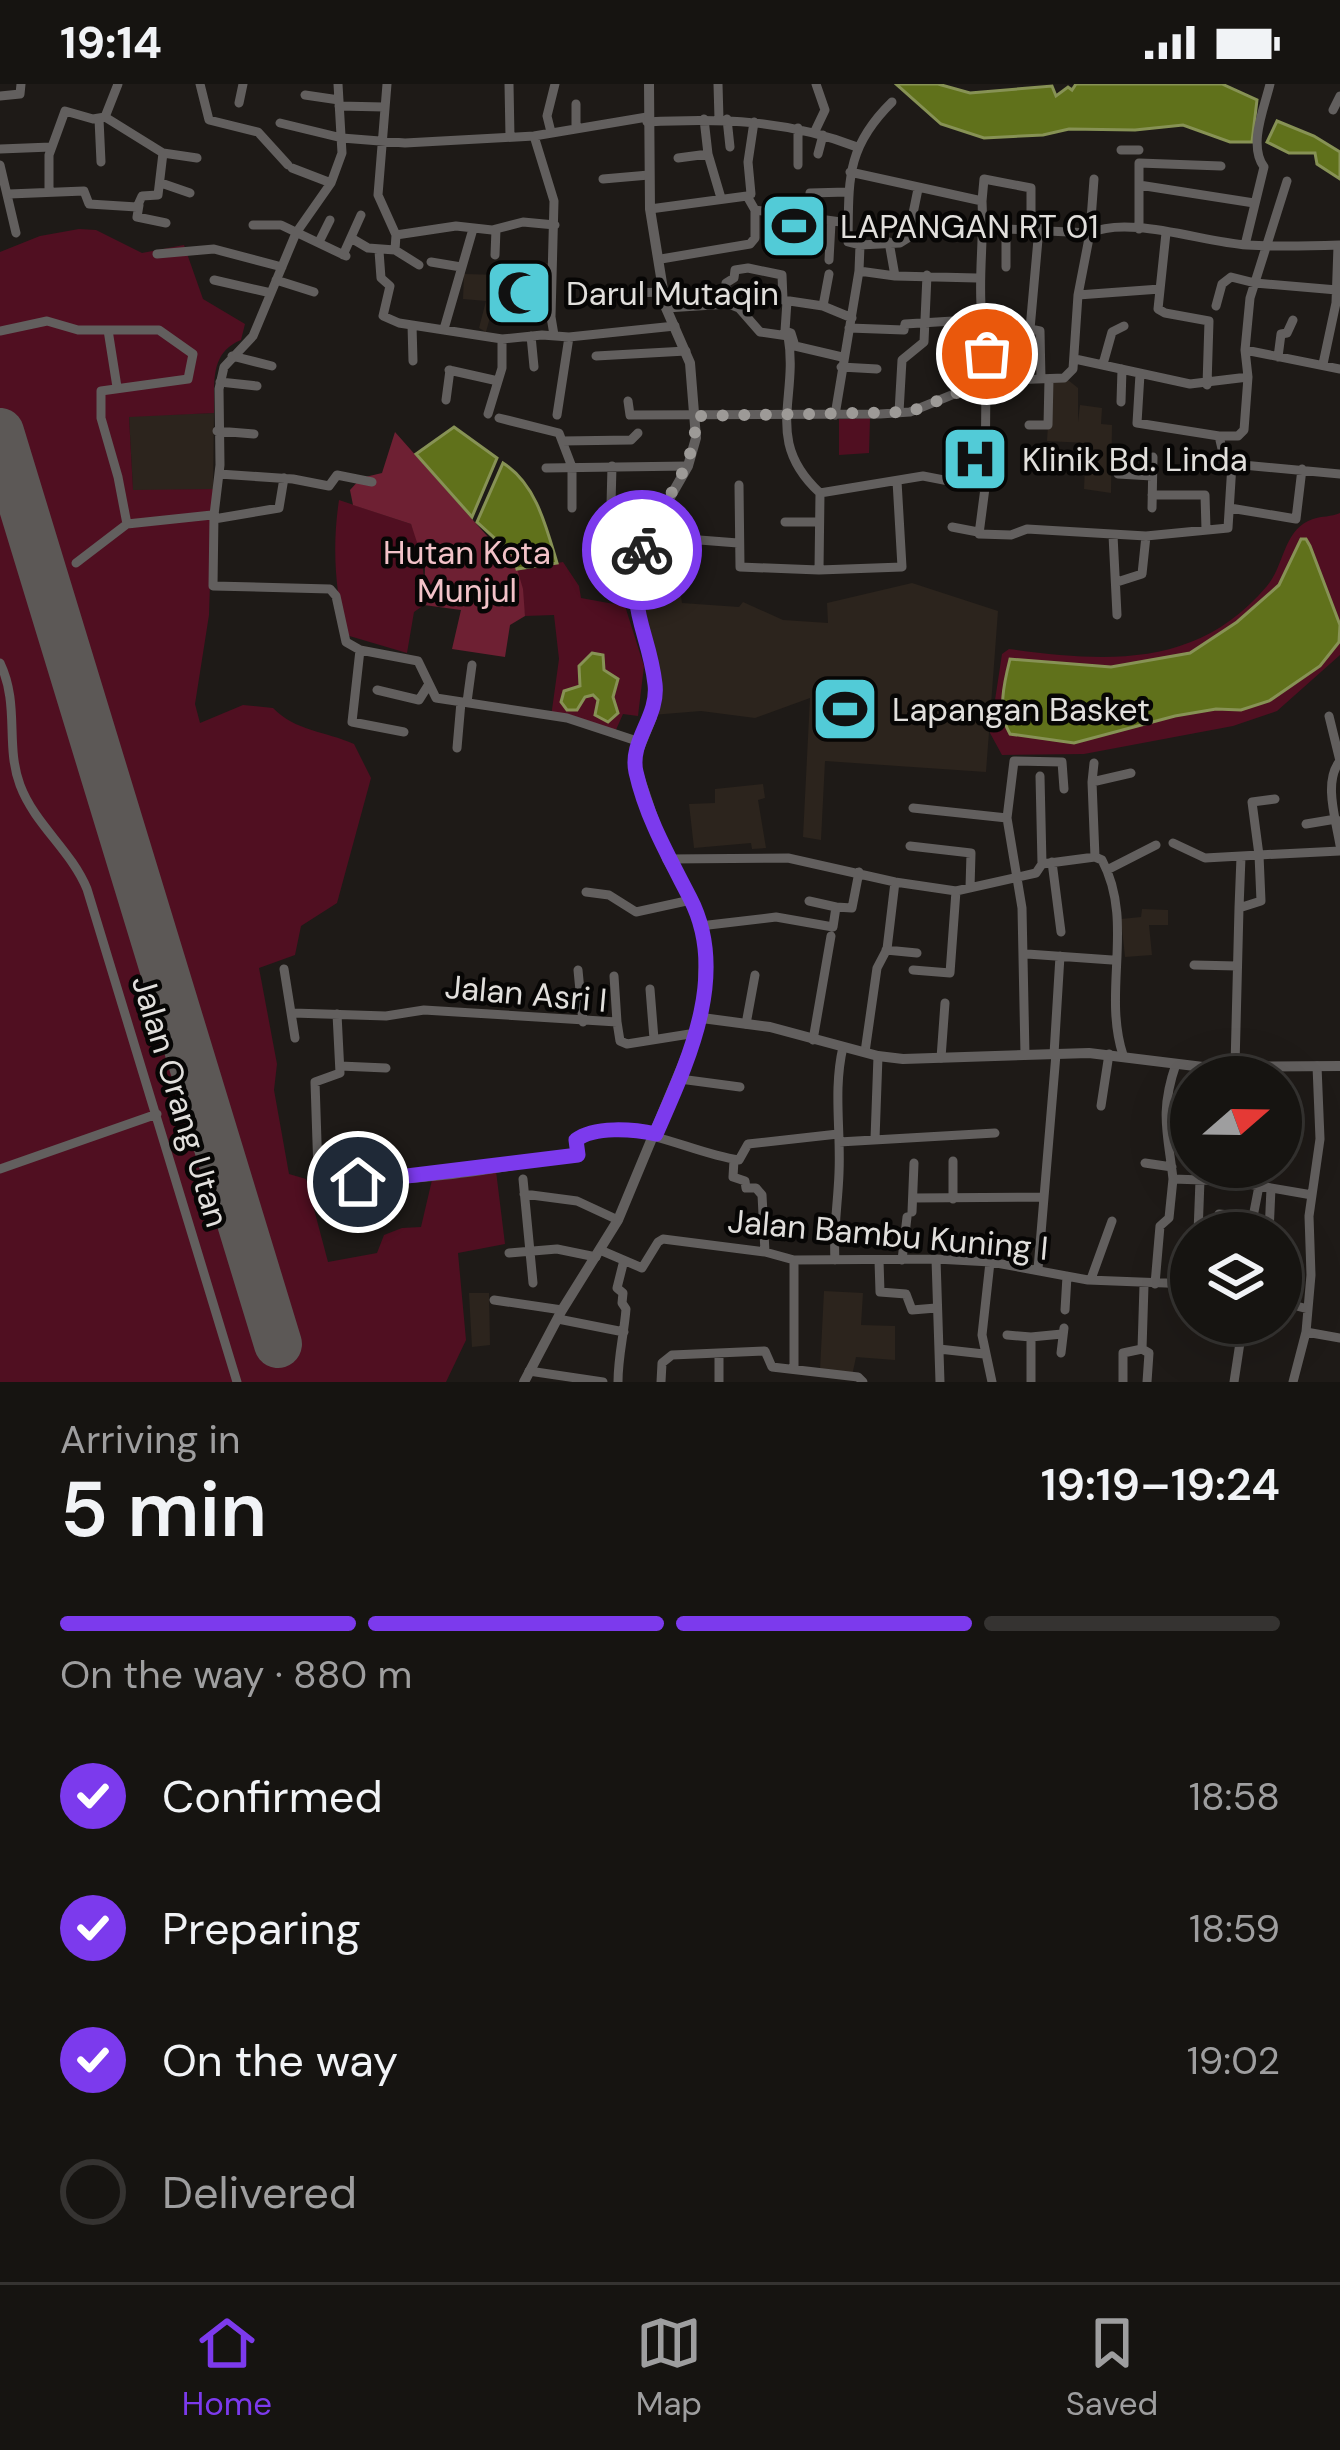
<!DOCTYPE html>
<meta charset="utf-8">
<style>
:root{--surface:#161411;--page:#23211f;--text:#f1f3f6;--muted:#9e9e9f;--line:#353331;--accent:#7c3aed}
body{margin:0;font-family:"DM Sans",sans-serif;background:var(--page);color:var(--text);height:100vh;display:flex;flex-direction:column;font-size:45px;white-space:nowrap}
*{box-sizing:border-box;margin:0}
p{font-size:39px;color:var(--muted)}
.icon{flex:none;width:66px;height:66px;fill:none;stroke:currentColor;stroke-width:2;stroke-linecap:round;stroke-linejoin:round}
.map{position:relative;height:1298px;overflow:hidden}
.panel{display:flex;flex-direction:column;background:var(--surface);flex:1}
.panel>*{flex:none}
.needle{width:78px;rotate:70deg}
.buttons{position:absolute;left:1170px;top:972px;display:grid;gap:24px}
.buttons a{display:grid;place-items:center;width:132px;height:132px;border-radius:50%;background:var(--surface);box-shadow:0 12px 48px #0002,0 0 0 3px var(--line);font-size:60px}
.pin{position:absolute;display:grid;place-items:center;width:102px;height:102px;color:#fff;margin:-51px;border:6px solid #fff;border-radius:50%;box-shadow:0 3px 12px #0007}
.courier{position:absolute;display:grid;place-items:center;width:120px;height:120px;margin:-60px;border:9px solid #7c3aed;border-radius:50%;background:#fff;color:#222;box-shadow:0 3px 15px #0007}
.head em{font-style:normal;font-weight:600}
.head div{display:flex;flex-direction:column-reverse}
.head{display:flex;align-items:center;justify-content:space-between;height:204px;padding:0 60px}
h1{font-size:78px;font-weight:600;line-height:90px}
.bar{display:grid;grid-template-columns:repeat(4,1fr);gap:18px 12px;align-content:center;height:144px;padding:0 60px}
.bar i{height:15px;border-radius:9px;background:var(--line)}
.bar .active{background:var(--accent)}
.bar p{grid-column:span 4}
ol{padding:0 60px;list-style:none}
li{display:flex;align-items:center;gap:36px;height:132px}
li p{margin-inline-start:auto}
li .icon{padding:12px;border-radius:50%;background:var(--accent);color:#fff;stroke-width:4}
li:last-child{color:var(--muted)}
li i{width:66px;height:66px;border:6px solid var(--line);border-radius:50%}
.status{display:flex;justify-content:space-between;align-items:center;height:84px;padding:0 60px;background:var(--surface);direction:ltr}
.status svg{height:33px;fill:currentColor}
.tabs{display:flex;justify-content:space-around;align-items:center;height:168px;border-top:3px solid var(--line);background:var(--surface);font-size:33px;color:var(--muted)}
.tabs a{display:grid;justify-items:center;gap:6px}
.tabs .active{color:var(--accent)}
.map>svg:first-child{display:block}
.built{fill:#2c241d}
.green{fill:#500f21}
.forest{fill:#6e2033}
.water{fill:#60711b;stroke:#879255;stroke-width:3}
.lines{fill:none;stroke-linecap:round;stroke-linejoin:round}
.taxiway{stroke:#5c5856;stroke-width:18}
.runway{stroke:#5c5856;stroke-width:48}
.minor{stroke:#625f5e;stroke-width:9}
.tertiary{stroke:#625f5e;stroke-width:10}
.done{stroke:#9d9a97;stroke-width:12;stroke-dasharray:0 21.6}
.route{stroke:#7c3aed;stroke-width:15}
.labels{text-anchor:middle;stroke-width:9;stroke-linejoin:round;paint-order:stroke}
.poi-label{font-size:33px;fill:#e1dfdc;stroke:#070605;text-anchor:start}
.park-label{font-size:33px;fill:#f2c2c8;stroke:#070605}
.street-label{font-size:33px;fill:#e1dfdc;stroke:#070605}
</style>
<div class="status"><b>19:14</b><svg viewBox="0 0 49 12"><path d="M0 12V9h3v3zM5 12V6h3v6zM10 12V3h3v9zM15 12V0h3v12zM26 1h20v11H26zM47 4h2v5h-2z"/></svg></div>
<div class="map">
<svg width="1340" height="1298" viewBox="0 0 1340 1298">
<rect width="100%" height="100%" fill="#1e1a17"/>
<path class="built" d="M550,179l1,27 -17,1 -1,17 -40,-2 -7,26 -7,-4 7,-27 -23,-2 1,-25 70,2 1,-12z
M1068,296l10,8v34l2,-17 22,3 -1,16 11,1 -1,68 -27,-4 2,-46 -39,-2 4,-60z
M214,329l-1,76 -80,2 -4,-75z
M912,499l86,28 -12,161 -161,-11 -4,79 -18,-3 7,-139 -55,20 -54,-7 -49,4 4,-20 -21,-94 45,-12 2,14 57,4 4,-5 40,18 45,3 -1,-20z
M763,700l2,14 -7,2 8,48 -14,1 -1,-6 -57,5 -5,-44 26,-1v-14z
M1142,825l26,1v15h-19l3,30 -27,2 -4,-38 20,-2z
M824,1207l39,2 -2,32 34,1v34l-39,-3 -4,19 -32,-6z
M489,1209l1,52 -18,2 -3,-54z"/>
<path class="green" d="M79,145l17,1 46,23 42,-8 19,54 42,25 -4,16c-32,13 -26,43 -27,73l-85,4 4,73 80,-1 -4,126 -14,89 5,19 43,-18 30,3c22,23 52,23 81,36l17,34 -34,125 -36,23 -6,29 -36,13 18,96 -3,26 15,84 17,5 22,83 49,-9 7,-18 18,-7 19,-1 11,-47 64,-9 9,73 -47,9 8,87 -20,42h-446v-1130l40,-16z
M870,334l-1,35 -30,2v-36z
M339,416l72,24c12,28 14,51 13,81l-10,7 -7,41 -61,-18c-11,-46 -14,-88 -7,-135z
M1340,429v142l-63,56 -44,15 -149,28 -82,1 -12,-22 12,-79 7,-5c98,13 188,20 258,-63 18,-21 16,-57 46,-67 9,-3 18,-2 27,-6z
M563,478l16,24 2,12 44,8 19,60 -6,50 -15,-2 -8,18 -64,-15 8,-58 -5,-44 -29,1 -8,-47z
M828,608l34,1 -1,34 -33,-1z"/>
<path class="forest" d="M395,348l93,105 25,18 10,34 2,27 -15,9 -5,32 -53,-8 9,-39 -37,-5 1,-38 -14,-43 -58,-19 -3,-15 11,-12 21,-5z"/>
<path class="water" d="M896,0h42l32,9 82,-7 4,10 12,-9 4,3 4,-6h146l35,16 -5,42h-22l-47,-17 -48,5 -66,-1 -26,6 -59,3 -43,-14z
M1277,37l37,15 26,16v27l-23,-15 -2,-11h-26l-22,-11z
M454,343l43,31 -25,59 -56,-63z
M503,379c33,21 43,63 54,100l-40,6 -4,-14 -36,-33z
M1301,455h5l4,7 30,79 -1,17 -19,24 -51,35 -28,9 -25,-1 -41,7 -101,27 -64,-9c-13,-22 -6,-51 0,-75l101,8 79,-14 47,-31 42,-37z
M592,569l11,2 1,15 14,9 -5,18 5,16 -10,9 -13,-7 3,-15 -5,-5 -8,2 -8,13h-10l-6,-8 3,-11 16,-5 -1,-20z"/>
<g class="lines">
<path class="taxiway" d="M0,412l18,-5"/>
<path class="runway" d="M0,348l278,912"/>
<path class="minor" d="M200,0l9,36 49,12 30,33
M338,0l4,69 -11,30 -35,50 -43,103 -29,31 -5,22 1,76 -6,50 -1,71 117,3 6,7 10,46 14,8 58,11 18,37 131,20 73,24
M509,0l1,53
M718,0l1,35
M305,11l34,5
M0,12l20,-2 1,-10
M239,19l4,-19
M339,22l45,1
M1333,26l7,-14
M105,33l13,-33
M99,35l2,43
M704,35l4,35 13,44
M727,35l3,28
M647,38c74,-4 141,-2 210,25
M280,39l62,15 63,5 129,-7 113,-19
M576,44v-24
M798,44v37
M815,47l10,-21 -9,-26
M551,48l-4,-16 8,-32
M534,52l20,65 -3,116 3,18
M0,65l51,-2
M1121,66h18
M818,70l5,-19
M678,74l30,-4
M0,81l16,68
M292,84l39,15
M850,88l132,29c2,36 -3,69 -1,104 -8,16 -24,24 -11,43l20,7 -4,26 -1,107 -6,46 32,1 16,-6 119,7 82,-8 4,-64 108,10
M603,95l46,-4
M161,99l29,10
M1139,101l115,18
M49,106v-35l16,-44 28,8 12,-2 58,36 34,5
M9,110l75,-3 5,13 48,3 5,-11 16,-1 5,-42
M747,112l4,-2 -3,-32 6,-40
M982,117l2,-22 47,9v40
M139,121l-2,12 29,6
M650,125l97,-13 8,14
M755,126l93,13
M809,135l1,-26 37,-1
M253,141h28l65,31
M984,144l106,5 4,-54
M1039,144l-9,101 10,2 1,48
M1139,145v-66l82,3
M1166,149l-8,76 7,4 44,8 -2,64
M396,151l60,-9 36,4 31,-8 32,3
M351,154l17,10 27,2 1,-15 -18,-40 9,-111
M319,158l11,-22
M889,158l6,34
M860,161l-12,-3c1,-61 -3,-94 44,-140
M1245,161l19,-78c-16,-22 0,-58 6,-83
M395,166l24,15
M379,167l2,27 9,8 -7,30 16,7 103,16 40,-4 27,2 106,-11
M157,170l57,-5 68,18
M343,171l18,-40
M495,171l1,-26
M661,175l89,-15 5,-6v-28
M829,176l2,-37
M431,178l30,5
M1006,183v-39
M859,187l1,-26 40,-2 8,-5 10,-49
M214,196l57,13
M276,196l38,12
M599,210l65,-2
M1078,211l82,-6
M787,217l-2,30 6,2 4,13 47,11
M729,220l-3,-21 8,-5 1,-8 13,-2 34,7 1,25 40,6 29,12
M823,222l6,-32
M1216,222l6,-22 9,-7 24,6 82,7
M666,224l63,-4 10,4 21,24 28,4c11,63 -25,104 32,157
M412,241l1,36
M849,244l55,2 1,-6 64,-4
M965,244l26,9 -1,18
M444,245l29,-100
M108,246l9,57
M0,247l47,-10 31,9h81l34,24 -5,25 -87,12v27l17,59 9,47 -51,39
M531,252l3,31
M1245,266l5,-52 37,-117
M232,272l40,10
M596,272l90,-5
M1278,273l3,-23 6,-1 6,-13
M1075,275l115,25 58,-7 -3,-27 95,19
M1103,280l9,-32 12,-6
M1323,280l13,-61 2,-57
M841,283l36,2
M449,286l49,11
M1140,290l-3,49 82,13
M220,298l37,4
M446,316l4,-30
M628,317l2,14 250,-1 30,-2 76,-31 78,-3 9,-9 5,-74 12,-62c39,-18 112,9 157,12 30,2 63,1 93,0
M1121,318l1,-33
M899,328l3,-52 22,-18 3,-67
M488,330l14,-46v-29
M557,331l12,-78
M835,331l24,-144 36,5 82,2
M499,334l60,15 13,34v41
M1029,341h19l1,-46
M217,347l37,3
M562,357l69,-1 7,-7
M1232,380l-9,-11 -4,-17h19l6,-6 4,-53
M546,384l142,-2
M219,390l74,5 36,7 8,-11 35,7
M1118,390l34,2
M739,401l1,82 79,3 83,-3 -5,-86
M820,409l103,-17 62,12
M1152,411h53l1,34
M611,421l1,-39
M1152,424l1,-51
M1230,424l66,11 6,-50
M214,435l65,-11 5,-30
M785,438h34
M127,440l85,-9
M952,443l26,5
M1113,451l4,80
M648,452l90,7
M609,483l29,-2
M819,486l1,-77
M1117,498l25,-8 4,-38
M360,566l-8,72 52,10
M0,579c20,42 5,82 20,122 15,40 51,65 67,104l150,493
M377,606l42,10 10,-16
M467,618l5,-37
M1329,632l11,45
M457,664l4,-46
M1340,677c-17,20 -4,59 0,84
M1094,679l-2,19 39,-9
M1040,692l2,88
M1092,698l3,75
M913,724l94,10 15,90 3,147
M1007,734l7,-57 48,1 2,27
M1306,740l30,-5
M1173,759l32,15 54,-3 -7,-53 23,-3
M910,762l61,7 -1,35
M1095,773l7,3c33,62 0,131 21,195
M667,775l121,-1 107,24 61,9 80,-18 6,-9 53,-7
M1052,778l9,70
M1107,786l49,-25
M586,808l23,3 27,17 55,-12
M809,817l27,6
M1239,824l2,-51
M700,842l76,-9 57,10 3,-20 16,1 7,-36
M886,866l31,3
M1027,870l85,6
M1194,881l43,1
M284,885l11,69
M578,886l5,52
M913,886l37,3 6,-82
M614,892l3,46
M650,905l4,50
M293,929l93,3 38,-6 193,12 3,19 7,3 69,-11
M337,930l3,59 -25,9 3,90 4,4c69,13 184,-9 255,-21v-18c57,-21 107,15 162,23l9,-16 90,-10
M746,940l9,-49
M813,956l18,-104
M865,968l12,-84 10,-19 8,-67
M1054,970l6,-98
M941,974l4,-55
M1176,980c-17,49 -8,69 -3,115l58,2 81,14
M340,982l46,2
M1235,982l4,-158 22,-7 -2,-46 81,-4
M680,995l60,8
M1101,1022l8,-52
M875,1055l3,-83
M839,1058l156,-9
M346,1059l10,39
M734,1076l-1,17 12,4 1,7h10l6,7 3,57
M953,1077v38
M1145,1079l27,4
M0,1085l157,-55
M523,1095l10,104
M524,1110l53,7 41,19
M913,1114l131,-1
M912,1128l2,-49
M1219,1130l34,3 6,-31
M1198,1149l2,-53
M1269,1149l2,-45
M968,1153l24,7 -10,91 10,47
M600,1166l42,18 16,-26 5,-3 102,13 29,8 142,-1 55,3 97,18 103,4
M509,1169l48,-4 39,8
M936,1175l4,123
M794,1176v108
M835,1176c-2,-30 3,-57 4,-87 2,-43 -6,-83 4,-126
M879,1176l1,32 26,2 6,16 24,-2
M902,1176l5,-43
M1038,1185l18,-215
M1091,1195l21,-58
M1281,1199l4,-26
M1155,1200l5,-58 9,-8 4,-39
M1144,1201l-2,64 7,4 -2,29
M494,1216l68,10
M1281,1218l27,7
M1065,1226l2,-34
M558,1235l66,13
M1306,1248l34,6
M1007,1251l24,2
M939,1265l45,5
M1061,1269l3,-25
M529,1287l74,11
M618,1298c0,-26 6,-47 8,-73l-4,-6 1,-10 -6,-5 7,-28
M661,1298l1,-19 10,-8 93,-4 7,16 86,10 5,5
M719,1298v-27
M1031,1298v-45l31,-3
M1123,1298v-29l19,-4
M1234,1298l9,-59
M1293,1298l13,-50 5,-57 -2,-59 11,-77 -3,-73"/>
<path class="tertiary" d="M702,934l68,9 108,29 25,3 186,-6 114,14 137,-1
M524,1298l38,-72 56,-90 84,-202 2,-67 -4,-25 -9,-26 -24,-41 -33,-98 18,-44 4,-29 -21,-82 -1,-25 14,-45 40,-70 8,-28 -6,-75 -24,-55 -16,-99 -1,-125"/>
</g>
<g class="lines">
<path class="done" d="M642,466c18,-50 54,-78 54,-134l214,-4 76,-31 4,-25 -3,-2"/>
<path class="route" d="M358,1098l220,-27 -2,-15c18,-14 57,-11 80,-6 31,-71 74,-159 34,-236 -21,-41 -44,-81 -54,-126 -7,-31 23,-55 19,-88 -6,-54 -30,-74 -13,-134"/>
</g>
<defs>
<g id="stadium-square" transform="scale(3.45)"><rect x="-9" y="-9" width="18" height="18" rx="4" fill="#52cbd7" stroke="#070605"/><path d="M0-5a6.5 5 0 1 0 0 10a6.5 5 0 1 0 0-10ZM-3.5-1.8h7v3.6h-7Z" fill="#111"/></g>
<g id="mosque-square" transform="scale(3.45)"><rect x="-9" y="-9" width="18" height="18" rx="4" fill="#52cbd7" stroke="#070605"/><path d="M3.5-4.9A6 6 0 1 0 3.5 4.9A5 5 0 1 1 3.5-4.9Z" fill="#111"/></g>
<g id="hospital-square" transform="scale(3.45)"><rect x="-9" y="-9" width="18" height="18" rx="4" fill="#52cbd7" stroke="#070605"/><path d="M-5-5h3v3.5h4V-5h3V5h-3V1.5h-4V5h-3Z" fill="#111"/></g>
</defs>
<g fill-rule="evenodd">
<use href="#stadium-square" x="794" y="142"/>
<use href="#mosque-square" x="519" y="209"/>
<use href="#hospital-square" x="975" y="375"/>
<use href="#stadium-square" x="845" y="625"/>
</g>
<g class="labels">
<g class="poi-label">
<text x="840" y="154">LAPANGAN RT 01</text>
<text x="566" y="221">Darul Mutaqin</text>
<text x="1022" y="387">Klinik Bd. Linda</text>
<text x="892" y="637">Lapangan Basket</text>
</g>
<g class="park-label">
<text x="467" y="480">Hutan Kota<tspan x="467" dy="38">Munjul</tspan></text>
</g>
<g class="street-label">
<text transform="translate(526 909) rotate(5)" y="12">Jalan Asri I</text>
<text transform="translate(181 1017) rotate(73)" y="12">Jalan Orang Utan</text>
<text transform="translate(888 1150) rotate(5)" y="12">Jalan Bambu Kuning I</text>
</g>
</g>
</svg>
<div class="buttons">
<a><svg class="needle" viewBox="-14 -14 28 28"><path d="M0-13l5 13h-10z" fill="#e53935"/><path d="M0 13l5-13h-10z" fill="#9e9e9f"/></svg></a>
<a><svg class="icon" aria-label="layers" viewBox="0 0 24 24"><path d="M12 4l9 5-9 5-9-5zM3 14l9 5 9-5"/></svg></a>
</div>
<div class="pin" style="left:987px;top:270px;background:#ea580c"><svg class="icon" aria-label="bag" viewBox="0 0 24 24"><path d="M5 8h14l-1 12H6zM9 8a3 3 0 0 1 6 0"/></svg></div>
<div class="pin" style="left:358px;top:1098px;background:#1f2937"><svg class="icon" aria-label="home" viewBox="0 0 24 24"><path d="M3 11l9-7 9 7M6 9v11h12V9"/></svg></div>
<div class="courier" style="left:642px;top:466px"><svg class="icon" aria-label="bike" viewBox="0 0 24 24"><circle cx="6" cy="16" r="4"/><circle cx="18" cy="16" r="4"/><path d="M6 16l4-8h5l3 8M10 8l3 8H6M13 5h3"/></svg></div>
</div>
<section class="panel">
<div class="head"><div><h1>5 min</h1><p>Arriving in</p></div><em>19:19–19:24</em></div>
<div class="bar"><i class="active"></i><i class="active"></i><i class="active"></i><i></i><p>On the way · 880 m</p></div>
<ol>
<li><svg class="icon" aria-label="check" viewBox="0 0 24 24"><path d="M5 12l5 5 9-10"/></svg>Confirmed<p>18:58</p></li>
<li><svg class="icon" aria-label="check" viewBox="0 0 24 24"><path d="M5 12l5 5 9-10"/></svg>Preparing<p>18:59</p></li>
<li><svg class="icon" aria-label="check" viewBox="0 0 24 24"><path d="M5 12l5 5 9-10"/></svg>On the way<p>19:02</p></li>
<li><i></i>Delivered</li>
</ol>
</section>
<nav class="tabs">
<a class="active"><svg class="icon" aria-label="home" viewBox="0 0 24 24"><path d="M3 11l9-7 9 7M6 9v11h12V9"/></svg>Home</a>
<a><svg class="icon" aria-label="map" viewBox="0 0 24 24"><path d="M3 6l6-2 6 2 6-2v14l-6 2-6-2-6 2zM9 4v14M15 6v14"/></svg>Map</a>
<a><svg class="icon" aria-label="saved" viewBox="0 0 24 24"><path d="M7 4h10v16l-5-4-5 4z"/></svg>Saved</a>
</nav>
